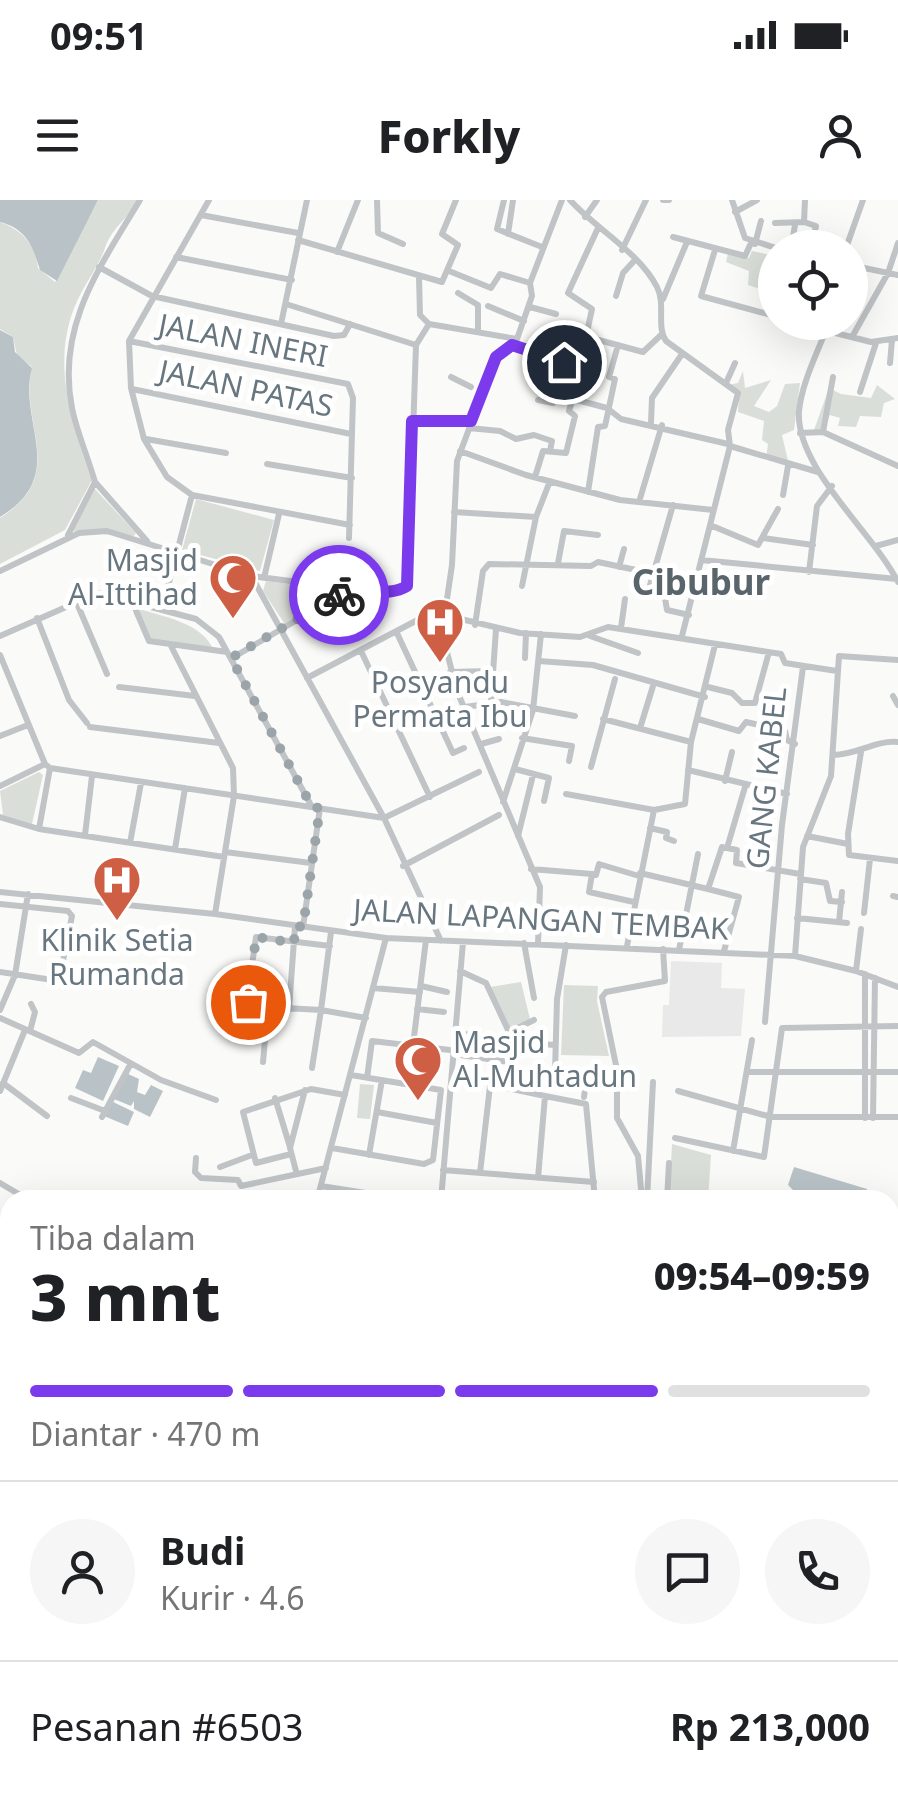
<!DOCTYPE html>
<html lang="id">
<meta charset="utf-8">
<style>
:root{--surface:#fff;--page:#f6f6f6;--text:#202124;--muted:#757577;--line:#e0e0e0;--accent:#7c3aed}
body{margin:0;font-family:"Noto Sans",sans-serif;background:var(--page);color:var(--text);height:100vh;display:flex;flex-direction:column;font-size:38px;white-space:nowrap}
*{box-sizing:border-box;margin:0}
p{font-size:32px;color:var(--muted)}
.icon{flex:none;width:55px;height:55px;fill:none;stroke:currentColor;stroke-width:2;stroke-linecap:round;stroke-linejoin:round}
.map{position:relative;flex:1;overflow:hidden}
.panel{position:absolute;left:0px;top:990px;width:900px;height:622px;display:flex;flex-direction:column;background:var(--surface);border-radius:30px 30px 0 0;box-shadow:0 10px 40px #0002}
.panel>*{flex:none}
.buttons{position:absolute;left:758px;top:30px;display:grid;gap:20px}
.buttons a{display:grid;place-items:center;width:110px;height:110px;border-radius:50%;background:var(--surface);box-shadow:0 10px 40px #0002;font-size:50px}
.pin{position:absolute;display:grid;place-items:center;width:85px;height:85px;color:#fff;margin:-42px;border:5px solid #fff;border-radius:50%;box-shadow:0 2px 10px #0007}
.courier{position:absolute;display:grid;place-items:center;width:100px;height:100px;margin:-50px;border:8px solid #7c3aed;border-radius:50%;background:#fff;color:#222;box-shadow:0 2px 12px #0007}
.summary em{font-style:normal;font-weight:800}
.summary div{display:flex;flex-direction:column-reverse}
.summary{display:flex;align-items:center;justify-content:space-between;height:170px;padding:0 30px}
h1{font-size:65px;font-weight:800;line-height:75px}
.bar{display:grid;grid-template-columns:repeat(4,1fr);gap:15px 10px;align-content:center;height:120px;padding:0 30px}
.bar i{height:12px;border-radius:8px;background:var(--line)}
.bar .selected{background:var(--accent)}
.bar p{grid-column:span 4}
.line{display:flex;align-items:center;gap:25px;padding:0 30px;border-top:2px solid var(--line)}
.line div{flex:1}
.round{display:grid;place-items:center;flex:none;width:105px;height:105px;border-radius:52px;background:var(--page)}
.status{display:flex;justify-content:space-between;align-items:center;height:70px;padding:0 50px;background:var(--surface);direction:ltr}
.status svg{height:28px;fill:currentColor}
header{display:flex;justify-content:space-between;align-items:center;height:130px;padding:0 30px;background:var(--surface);font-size:45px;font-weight:800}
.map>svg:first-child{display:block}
.built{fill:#e8e9e8}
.green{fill:#daded8}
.water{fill:#b9c3c7}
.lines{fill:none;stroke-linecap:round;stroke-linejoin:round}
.minor{stroke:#c0c4c7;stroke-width:6}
.done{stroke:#9ba4a9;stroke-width:10;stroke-dasharray:0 18}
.route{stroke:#7c3aed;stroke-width:12}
.labels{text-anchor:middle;stroke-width:10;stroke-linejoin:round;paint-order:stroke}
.street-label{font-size:30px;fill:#68767f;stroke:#fff}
.poi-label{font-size:30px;fill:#68767f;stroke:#fff}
.quarter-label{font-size:35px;font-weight:bold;fill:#5a646b;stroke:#fff}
</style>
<div class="status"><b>09:51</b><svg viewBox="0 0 49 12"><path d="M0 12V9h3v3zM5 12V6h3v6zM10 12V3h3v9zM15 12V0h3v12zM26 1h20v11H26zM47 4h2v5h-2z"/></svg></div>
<header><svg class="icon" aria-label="menu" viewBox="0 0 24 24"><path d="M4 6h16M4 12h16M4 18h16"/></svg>Forkly<svg class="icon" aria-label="person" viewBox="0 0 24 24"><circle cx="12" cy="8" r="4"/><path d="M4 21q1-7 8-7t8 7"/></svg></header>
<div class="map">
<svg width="898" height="1611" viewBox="0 0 898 1611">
<rect width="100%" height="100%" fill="#fafaf8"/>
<path class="built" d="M671,761l51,2 -1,25 24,1 -4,47 -79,1 1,-32h6z"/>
<path class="green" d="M98,0h39c-7,17 -25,28 -31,45 -6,20 -22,39 -31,61 -24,57 -3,120 17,174l-27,50 -65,34v-46c70,-44 18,-94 32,-151l-15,-12 -4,-18 -13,-8v-107c22,8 36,23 38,46l17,14z
M752,51l23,5v38l-27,-9 1,-14 -23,-9 2,-9 21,5z
M743,171l2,17 26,-8 -17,26 15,6 8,-6 8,-22 15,-1 -6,47 -12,5 7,30 -23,-7 2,-14 -6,-4 2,-19 -26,-9 1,-21 -11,-6 10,-2z
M877,185l18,14 -11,4 -3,14 -21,-1 -4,11 -18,-1 2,-8 -10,-3 -8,16 -8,-1 15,-42 12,6 30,4z
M94,288l42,45 -3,4 -61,-6z
M196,299l78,21 -14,51 -78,-21z
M266,381l69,9 -2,9 -47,27 -23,-35z
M140,409c27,9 63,14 74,42l-65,-8 -15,-29z
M39,572l4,3 -11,49 -29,-9 -3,-24z
M521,782l9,37 -21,10 -19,-42z
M564,785l34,1 -1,15 12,55 -48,-1z
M360,884l14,1 -4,34 -13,-1z
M672,944l39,11 -3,45h-39z"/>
<path class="water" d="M0,0h98l-41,81 -17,-11c-7,-23 -13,-41 -40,-48z
M0,130l13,7 2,15 17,16c-15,53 38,107 -32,149z
M98,857l21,9 -16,35 -28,-13 8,-18 8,3z
M126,873l13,6 -2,13 8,3 6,-10 12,6 -13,26 -16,-8v-8l-3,5 -17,-7z
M111,901l23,11 -6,14 -24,-10z
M794,967l73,22 -1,11h-29l-44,-10 -5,-5z"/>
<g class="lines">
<path class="minor" d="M209,0l-80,141 2,47 13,51 23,38 25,18 158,30
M377,0l1,33 25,11
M504,0l-7,29 45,18
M570,0c26,29 69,52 87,87 9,17 -1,40 9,54l72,52 -10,37 2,16 88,26
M663,0h6
M732,0l13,38 31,10
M735,12l22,-12
M201,15l97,18
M585,17l12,-17
M804,22l12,4 -5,22
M775,23l29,-1 1,-22
M598,28l-30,65 24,16 -5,23 8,7 48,13 18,-17
M508,34l5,-34
M673,37l72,19 6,-13
M298,40l144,42 16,-37 -16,-11 14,-34
M755,44l6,-23
M791,48l4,-23
M846,48l17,-48
M622,50l24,-50
M715,50l-14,46 74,20
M337,52l21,-52
M176,57l116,23
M850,65l48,10
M99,67l53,29 182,40 10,-1 6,-11
M449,71l42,17 9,-14 30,9
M419,77l1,38 9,9
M458,93l20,12v27
M616,96l7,-23 11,-12
M663,99l24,-57
M286,104l130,41
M488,106l36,15
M530,107l26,7
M792,122l79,20 27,-4
M829,122c-10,28 -27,59 -30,89 -4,56 73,120 99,171
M281,124l26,-124
M429,124l88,15
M852,137l36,-64 10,-30
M129,141l219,43 5,14 -4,140
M416,145l13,-21
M512,145l50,14v37l45,12 14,11 107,25
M890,163l2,-23
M451,177l20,10
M726,183l9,-20
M132,189l219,45
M860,192l16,-49
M538,200l15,3 7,-9
M413,221h58
M651,223l1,-25 30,-44
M469,228l31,3 16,8 18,-4 18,6 -2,10
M823,232l10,-55
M800,233l23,-1 75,34
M146,239l80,14
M460,251l66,24 94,25 93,10
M267,264l85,14
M535,277l8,-26 23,2 9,-37 -6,-5 4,-13
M95,282l52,59
M588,292l10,-65 7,-1 10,-47 -6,-2 9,-32
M783,295l5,-29
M639,302l23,-77
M673,305l-25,87 17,6 2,12 22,5
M454,312l82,5
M710,325l48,20 20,-36
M68,335l27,-53c-7,-25 -18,-49 -23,-74 -16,-82 28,-141 68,-208
M763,338l50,7
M876,346l22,-6
M701,360l196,19
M558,363l6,-32 34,4
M619,367l5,-18
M0,371l79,-38 28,-2 144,45 125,16 27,-3 5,-7 8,-237
M809,372l8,-66 15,-20
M252,377l132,241 57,123
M264,378l15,-64
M522,386l14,-69 14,-36
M76,401l31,73
M132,401l17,40 78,11
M162,409l30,-114
M444,415l76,18 60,4 28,-10 173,27 4,9 52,8
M37,418l32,82 18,23
M475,425l8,-54 6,-7 102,2 7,-4 57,12
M621,428l4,-29
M396,431l57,122 11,-5
M0,436l98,-43 98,26 23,18 93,170
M590,436l48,17
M682,436l48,-190
M171,446l62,122 1,28 -19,118
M361,451l69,146
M0,455l45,109 5,4 334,50 95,-46
M232,458l118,-69
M525,458l1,-25
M539,461l54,4 112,32
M450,472l41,-1
M307,478l120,-63
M119,487l76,9
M708,487l24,6 10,10h13l14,-51
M893,496l5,9
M491,502l5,-73
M465,507l36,-5 74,14
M603,519l88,23
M698,519l41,12 7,-9 39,9 2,9 8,4
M641,525l12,-39
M90,527l129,16
M0,536l28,-11
M522,538l50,8 -3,15
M481,544l18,-5
M861,552l-13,82 1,21 49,6
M833,555c25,0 41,-15 65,-13
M591,567l24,-88
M515,569l34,9 -5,23
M688,570l99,24
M725,581l7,-29
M0,586l45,-22
M566,594l88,16
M503,602l30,-92 8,-76
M0,617l39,12 185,28
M650,628l17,4 -1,6 8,3
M39,629l11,-61
M85,635l7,-59
M518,636l15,-61
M807,636l41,8
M130,643l11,-60
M727,648l18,-61
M175,649l10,-61
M225,652l86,11
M403,666l96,-51
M531,669l61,5
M640,673l68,16 14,-42 15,3 -1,13 64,11
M800,679l26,4 4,18 12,1
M708,689l31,8 -15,54
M0,692l215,22 171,24 409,18 61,15 42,16
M893,696l5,1
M634,702l-45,-10 3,-18 4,1 3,-11 40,12
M0,704l68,7 4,5 -13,65 -59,-9
M864,713l6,-54
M797,718l50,5
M839,722l3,-30
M303,727l17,-119
M524,743l10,55
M538,744l2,-57 -83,-196 -15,-58 10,-68 5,-104 39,-104 21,-18 15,-43 -2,-13 32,-83
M566,745l-9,54 -2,73 31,9 -2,16
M627,746l27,-136 31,-6 6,-62 24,-97
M679,750l19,-96
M795,756l8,-109 28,-71 8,-120 59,4
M460,771l26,12 23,49 -2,56 38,8 -7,82
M856,771l5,-42
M421,786l26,6
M373,788l47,4
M268,807l-15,-1 -6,-6 9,-63 74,9
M289,809l6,-82
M417,809l27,3
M0,810l15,-35 13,-81
M0,818l79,35 14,-11 68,38 55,20
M765,822l17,-197 21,-158
M30,831l5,-19 -4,-8
M509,832l25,-12
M455,834l30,1
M511,842l44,3
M413,845l13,-105
M454,854l55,8
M263,862l5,-55 53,3 10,-78
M312,868l9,-58 45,8
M747,872h151
M367,878l5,-37 78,9
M3,883l44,33
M428,886l6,-37
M0,891l25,-61
M678,891l93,26h127
M545,896l41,8 9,96
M71,898l34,13
M275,898l15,49
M377,912l60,11
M102,917l28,-52
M865,918v-144
M873,918l2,-140
M675,938l89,19 18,-129 116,-2
M332,948l92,16 9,-4 8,-70 -90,-15
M733,951l19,-111
M291,954l-35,9 -13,-51 68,-23 34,6
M369,955l13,-75
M196,958l-1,14 6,6 37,2 3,6 85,-18
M220,967l32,-12
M443,970l151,12
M296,971l-6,-23 15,-58
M480,973l13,-113
M0,983l22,13
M321,986l89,14
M317,1000l69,-262
M441,1000l22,-258
M642,1000l-4,-44 -21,-38v-48l-15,-73 4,-5 59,-11 -2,-32
M647,1000l6,-118
M667,1000l2,-37
M0,1023l10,4
M896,1076l2,-8
M0,1097l10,3
M890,1185l8,-28
M0,1225l10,-27
M0,1235l10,-2
M890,1247l8,2
M890,1311l8,3
M0,1317h10
M890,1340l8,3
M890,1388l8,3
M0,1427l10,3
M890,1441l8,-27
M10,1472l-5,49 5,44
M890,1474l8,2
M895,1547l3,-11
M0,1585l10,-2
M16,1602l1,9
M295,1602l2,9
M353,1602l2,1
M627,1602l31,9
M716,1602l2,1
M785,1602l35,9
M893,1604l5,-20
M190,1611l8,-9
M462,1611l4,-9
M681,1611l1,-9"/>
</g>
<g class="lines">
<path class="done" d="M248,802l8,-65 38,6 1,-17 8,1 17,-119 -8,-1 -81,-149 108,-63"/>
<path class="route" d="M339,395c22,-11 47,4 68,-9l5,-165h59l25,-64 16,-12 52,17"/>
</g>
<defs>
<g id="mosque-pin" transform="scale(2.5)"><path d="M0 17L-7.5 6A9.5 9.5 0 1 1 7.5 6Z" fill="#ce5f44" stroke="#fff"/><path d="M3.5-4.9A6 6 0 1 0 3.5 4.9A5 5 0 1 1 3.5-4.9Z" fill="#fff"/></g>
<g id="hospital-pin" transform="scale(2.5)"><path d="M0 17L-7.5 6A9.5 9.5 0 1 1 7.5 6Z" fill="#ce5f44" stroke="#fff"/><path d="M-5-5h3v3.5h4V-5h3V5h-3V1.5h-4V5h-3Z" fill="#fff"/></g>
</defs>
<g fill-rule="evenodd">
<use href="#mosque-pin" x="233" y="378"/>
<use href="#hospital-pin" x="440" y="422"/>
<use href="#hospital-pin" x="117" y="680"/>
<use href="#mosque-pin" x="418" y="860"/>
</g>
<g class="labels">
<g class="street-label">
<text transform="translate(243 141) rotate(11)" y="10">JALAN INERI</text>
<text transform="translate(246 189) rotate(12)" y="10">JALAN PATAS</text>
<text transform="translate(767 578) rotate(-84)" y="10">GANG KABEL</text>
<text transform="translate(541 720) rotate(3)" y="10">JALAN LAPANGAN TEMBAK</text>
</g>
<g class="poi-label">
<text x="198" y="371" text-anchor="end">Masjid<tspan x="198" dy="34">Al-Ittihad</tspan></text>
<text x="440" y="493">Posyandu<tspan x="440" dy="34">Permata Ibu</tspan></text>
<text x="117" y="751">Klinik Setia<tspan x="117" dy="34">Rumanda</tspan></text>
<text x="453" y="853" text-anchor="start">Masjid<tspan x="453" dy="34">Al-Muhtadun</tspan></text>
</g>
<g class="quarter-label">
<text x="701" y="395">Cibubur</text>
</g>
</g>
</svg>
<div class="buttons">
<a><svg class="icon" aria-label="locate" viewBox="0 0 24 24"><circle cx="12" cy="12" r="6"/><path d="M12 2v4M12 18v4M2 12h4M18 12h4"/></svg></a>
</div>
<div class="pin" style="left:248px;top:802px;background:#ea580c"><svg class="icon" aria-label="bag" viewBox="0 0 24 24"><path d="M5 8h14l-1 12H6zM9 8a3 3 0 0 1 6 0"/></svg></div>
<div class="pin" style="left:564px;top:162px;background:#1f2937"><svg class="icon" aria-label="home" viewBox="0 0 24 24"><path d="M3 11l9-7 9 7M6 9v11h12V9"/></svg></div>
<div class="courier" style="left:339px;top:395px"><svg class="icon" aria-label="bike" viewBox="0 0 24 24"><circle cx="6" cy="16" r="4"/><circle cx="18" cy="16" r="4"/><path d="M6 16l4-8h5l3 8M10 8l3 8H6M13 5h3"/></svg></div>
<section class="panel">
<div class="summary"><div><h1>3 mnt</h1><p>Tiba dalam</p></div><em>09:54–09:59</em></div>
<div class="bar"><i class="selected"></i><i class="selected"></i><i class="selected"></i><i></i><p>Diantar · 470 m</p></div>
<div class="line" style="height:180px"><a class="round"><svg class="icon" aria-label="person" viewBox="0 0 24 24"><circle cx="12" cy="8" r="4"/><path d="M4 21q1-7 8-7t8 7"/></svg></a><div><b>Budi</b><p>Kurir · 4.6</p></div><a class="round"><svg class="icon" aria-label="chat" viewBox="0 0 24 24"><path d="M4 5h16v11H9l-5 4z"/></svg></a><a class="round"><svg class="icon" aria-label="phone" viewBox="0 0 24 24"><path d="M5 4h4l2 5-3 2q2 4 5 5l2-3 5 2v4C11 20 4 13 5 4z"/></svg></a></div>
<div class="line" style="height:130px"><div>Pesanan #6503</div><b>Rp 213,000</b></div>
</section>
</div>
